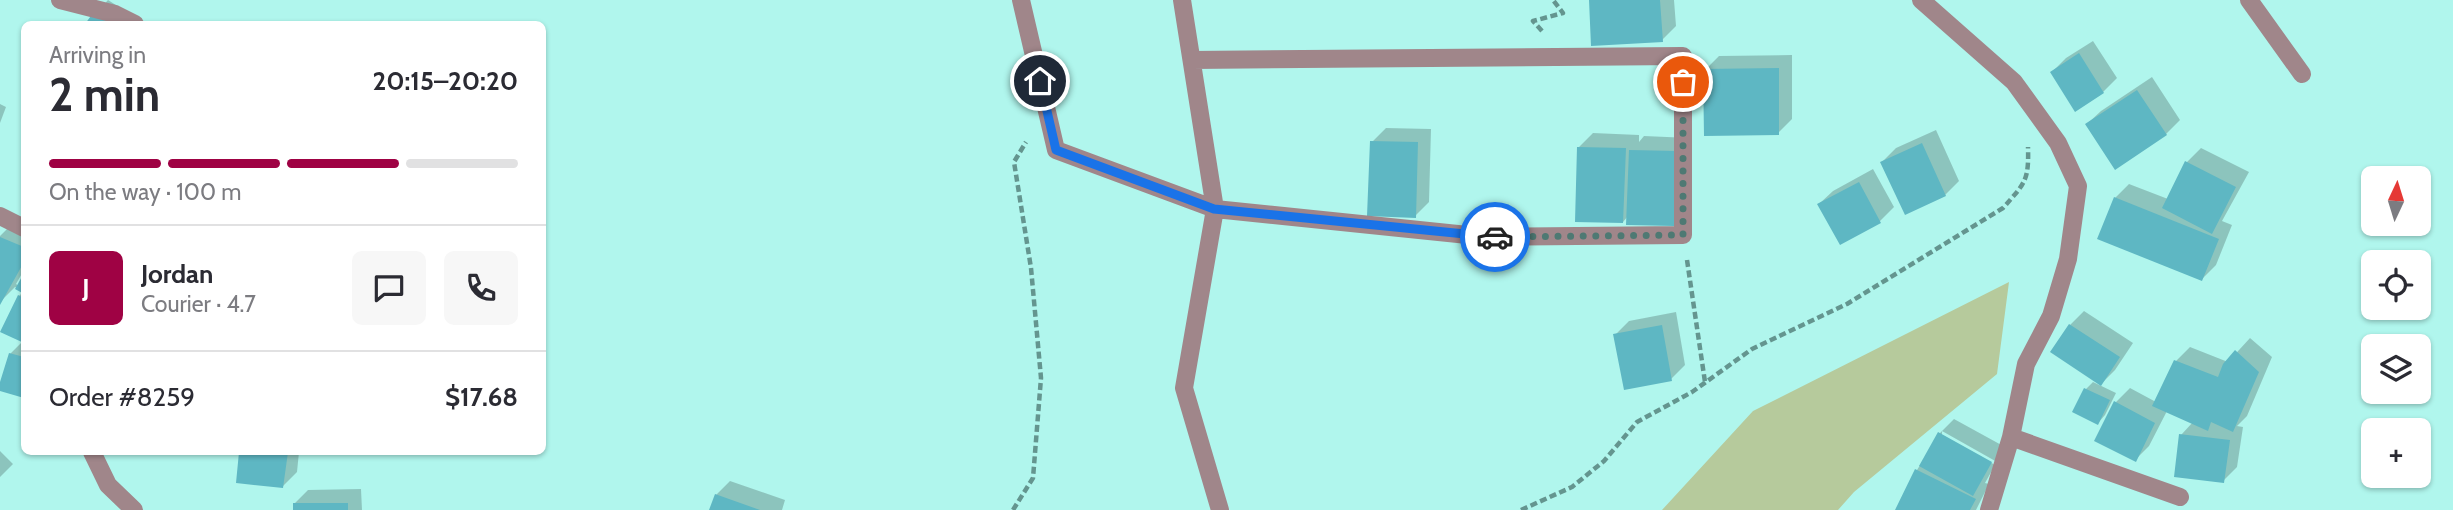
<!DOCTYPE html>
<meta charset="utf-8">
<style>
:root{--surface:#fff;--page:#f7f7f7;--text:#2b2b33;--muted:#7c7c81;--line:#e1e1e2;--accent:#9f0244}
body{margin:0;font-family:Cabin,sans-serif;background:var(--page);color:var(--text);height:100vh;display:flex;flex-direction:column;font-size:26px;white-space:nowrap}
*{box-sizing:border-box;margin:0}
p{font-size:23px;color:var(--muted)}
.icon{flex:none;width:38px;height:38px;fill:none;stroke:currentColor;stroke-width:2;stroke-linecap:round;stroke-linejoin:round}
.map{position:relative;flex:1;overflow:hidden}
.sheet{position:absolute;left:21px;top:21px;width:525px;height:434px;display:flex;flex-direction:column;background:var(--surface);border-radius:10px;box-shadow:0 2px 5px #0004}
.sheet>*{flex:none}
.needle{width:46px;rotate:4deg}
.fabs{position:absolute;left:2361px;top:166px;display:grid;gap:14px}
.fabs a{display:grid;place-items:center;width:70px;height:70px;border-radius:10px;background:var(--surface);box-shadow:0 2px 5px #0004;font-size:35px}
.pin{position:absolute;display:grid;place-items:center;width:60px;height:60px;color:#fff;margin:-30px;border:4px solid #fff;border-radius:50%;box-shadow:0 2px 7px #0007}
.courier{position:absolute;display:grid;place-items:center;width:70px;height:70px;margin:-35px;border:5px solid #1a73e8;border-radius:50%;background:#fff;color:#222;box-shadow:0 2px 9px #0007}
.overview em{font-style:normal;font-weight:700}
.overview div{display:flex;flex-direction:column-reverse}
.overview{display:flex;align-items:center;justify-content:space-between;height:119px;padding:0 28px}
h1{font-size:46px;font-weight:700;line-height:52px}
.bar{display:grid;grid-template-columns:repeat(4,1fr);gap:10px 7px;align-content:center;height:84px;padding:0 28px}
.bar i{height:9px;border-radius:5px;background:var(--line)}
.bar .current{background:var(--accent)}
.bar p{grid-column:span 4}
.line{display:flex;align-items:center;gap:18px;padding:0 28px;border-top:2px solid var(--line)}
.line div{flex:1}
.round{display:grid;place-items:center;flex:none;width:74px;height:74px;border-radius:10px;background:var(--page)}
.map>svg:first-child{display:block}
.green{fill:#b6ca9c}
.shadow{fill:#0003}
.building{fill:#5eb7c3}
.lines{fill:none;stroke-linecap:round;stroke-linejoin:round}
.path{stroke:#64958f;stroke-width:4.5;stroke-dasharray:7 3.5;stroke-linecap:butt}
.minor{stroke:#a0868a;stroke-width:18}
.done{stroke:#4e7973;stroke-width:7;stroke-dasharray:0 12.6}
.route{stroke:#1a73e8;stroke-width:9}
</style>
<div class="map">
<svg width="2453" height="510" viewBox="0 0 2453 510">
<rect width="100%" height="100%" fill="#b0f6ed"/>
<path class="green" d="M2009,282l-12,92 -143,118 -16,18h-176l91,-99z"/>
<path class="shadow" d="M108,0l38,24h-59z
M1590,0h84l2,26 -14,14z
M2093,41l24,37 -14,14 -51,-20 14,-14z
M1792,55v64l-14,14 -73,-63 14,-14z
M2152,77l28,43 -14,14 -79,-10 14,-13z
M0,104l6,3 -6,16z
M1386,128l45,1 -2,73 -14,14 -43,-74z
M1936,130l23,51 -14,14 -63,-33 14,-14z
M1593,133l46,2v7l5,-6 46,2 -3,73 -14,14 -45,-9 -5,6 -44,-75z
M2201,148l48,24 -27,49 10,4 -16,40 -14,14 -87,-81 14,-14 39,15 19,-37z
M1873,169l21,38 -14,14 -39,22 -22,-39 14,-13z
M13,223l11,4v43l-8,14 3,2 5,-9v119l-24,-7 10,-35 13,-13 -4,-45 5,-5 -9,-4 -15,15v-66z
M2084,311l49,32 -18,27 -15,15 -30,-60z
M1676,312l9,53 -14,14 -56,-44 14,-14z
M2250,338l22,19 -25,59 -10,10 6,1 -6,40 -14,14 -42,-46 12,-13 -26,-11 -18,35 -14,14 -19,-58 14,-14 26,14 20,-41 14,-14 38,15z
M2093,382l23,11 -11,22 -7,8 -12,-34z
M1954,419l51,28 -8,15 -55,-31v4l53,30 -10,18 4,1 -13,26h-79l20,-40 23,-37z
M0,451l13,13 -13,13z
M241,452h58l-2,20 -14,14 -45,-5z
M730,481l55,19 -3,10h-71l5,-15z
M361,489l1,21h-68v-6l14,-14z"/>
<path class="building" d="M1589,0h71l3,42 -72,4z
M93,13l18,11h-26z
M2079,53l25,40 -29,19 -25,-40z
M1779,68v67l-75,1 -1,-67z
M2137,90l30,45 -52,35 -30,-46z
M1370,141l48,1 -2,76 -49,-2z
M1922,143l24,53 -41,19 -25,-53z
M1577,147l49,1 -3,75 -48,-1z
M1629,150l48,1 -3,75 -48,-1z
M2185,161l51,26 -24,47 -50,-26z
M1859,182l22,41 -41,22 -23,-41z
M2114,197l105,42 -17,42 -105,-42z
M0,237l24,10v15l-24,43z
M24,273v21l-9,-5z
M18,295l6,3v45l-24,-11z
M2069,324l51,33 -19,29 -51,-34z
M1662,325l10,56 -48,9 -11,-56z
M2235,350l24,22 -26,60 -22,-10 -3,9 -56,-25 22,-46 44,17 5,-13z
M9,353l15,4v41l-24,-7v-9z
M2084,388l26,12 -12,25 -26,-13z
M2114,401l41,22 -19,39 -42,-21z
M1938,432l54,30 -19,34 -54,-30z
M2179,434l51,6 -6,43 -50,-6z
M239,452h49l-5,36 -47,-5z
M1915,469l61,30 -6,11h-75z
M715,494l45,16h-51z
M293,503h55v7h-55z"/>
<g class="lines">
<path class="path" d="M1542,31l-9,-10 30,-8 -10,-13
M1687,260l18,122
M1013,510l20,-32 8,-100 -10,-110 -17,-106 12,-20
M1521,510l51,-23 32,-26 33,-39 55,-30 60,-43 95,-45 156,-96c22,-25 26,-27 25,-61"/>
<path class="minor" d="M60,0l55,14 20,10
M1021,0l35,150 159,59 272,28 196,-2v-179l-491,4
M1182,0l33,209 -31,179 36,122
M1921,0l93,82 44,61 20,43 -10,73 -17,57 -25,48 -15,73 -22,73
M2249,0l53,74
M0,216l24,12
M2011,437l169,60
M92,452l16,33 26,25"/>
</g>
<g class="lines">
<path class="done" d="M1495,237l188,-2v-153"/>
<path class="route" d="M1040,81l16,69 158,59 281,28"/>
</g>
</svg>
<div class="fabs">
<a><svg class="needle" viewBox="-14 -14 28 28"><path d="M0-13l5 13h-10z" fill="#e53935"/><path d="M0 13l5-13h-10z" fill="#7c7c81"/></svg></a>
<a><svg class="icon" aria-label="locate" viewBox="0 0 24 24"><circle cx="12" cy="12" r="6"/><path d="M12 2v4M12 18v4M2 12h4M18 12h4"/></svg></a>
<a><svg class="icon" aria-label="layers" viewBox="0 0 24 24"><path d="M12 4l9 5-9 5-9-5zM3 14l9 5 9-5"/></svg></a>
<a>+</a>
</div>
<div class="pin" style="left:1683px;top:82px;background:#ea580c"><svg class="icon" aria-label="bag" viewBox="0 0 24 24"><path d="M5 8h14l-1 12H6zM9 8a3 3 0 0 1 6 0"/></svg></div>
<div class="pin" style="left:1040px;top:81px;background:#1f2937"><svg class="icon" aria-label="home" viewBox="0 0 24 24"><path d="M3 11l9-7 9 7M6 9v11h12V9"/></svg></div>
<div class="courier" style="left:1495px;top:237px"><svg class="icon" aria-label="car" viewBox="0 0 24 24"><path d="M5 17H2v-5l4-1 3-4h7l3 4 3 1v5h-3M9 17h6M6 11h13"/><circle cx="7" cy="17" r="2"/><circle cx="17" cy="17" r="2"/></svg></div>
<section class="sheet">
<div class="overview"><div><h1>2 min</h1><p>Arriving in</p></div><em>20:15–20:20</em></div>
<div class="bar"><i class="current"></i><i class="current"></i><i class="current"></i><i></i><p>On the way · 100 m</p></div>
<div class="line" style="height:126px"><b class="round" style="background:var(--accent);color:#fff">J</b><div><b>Jordan</b><p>Courier · 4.7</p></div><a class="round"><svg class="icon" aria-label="chat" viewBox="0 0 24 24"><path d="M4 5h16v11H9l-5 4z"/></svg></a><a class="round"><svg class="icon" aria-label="phone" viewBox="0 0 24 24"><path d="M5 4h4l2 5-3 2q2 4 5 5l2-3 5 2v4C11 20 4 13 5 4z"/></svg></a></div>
<div class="line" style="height:91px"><div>Order #8259</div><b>$17.68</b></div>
</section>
</div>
